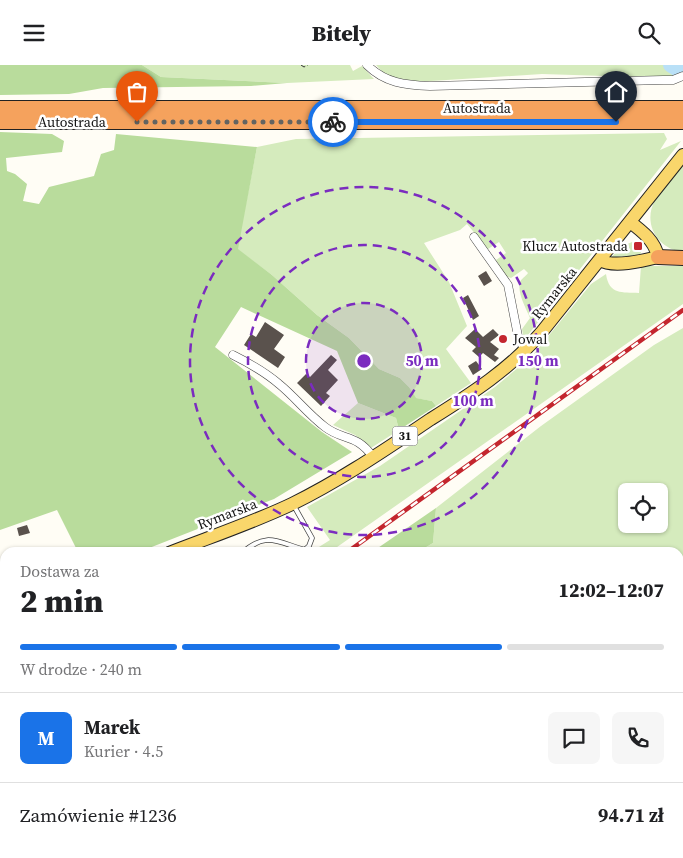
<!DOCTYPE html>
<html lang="pl">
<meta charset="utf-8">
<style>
:root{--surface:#fff;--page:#f6f6f6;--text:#202124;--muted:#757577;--line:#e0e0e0;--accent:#1a73e8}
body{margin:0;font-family:"Source Serif 4",serif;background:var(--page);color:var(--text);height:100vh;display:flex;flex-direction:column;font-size:19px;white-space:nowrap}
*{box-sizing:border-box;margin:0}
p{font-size:16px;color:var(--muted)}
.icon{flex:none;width:28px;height:28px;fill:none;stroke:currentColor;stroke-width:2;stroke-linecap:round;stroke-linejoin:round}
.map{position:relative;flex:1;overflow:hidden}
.side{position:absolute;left:0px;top:482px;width:684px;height:311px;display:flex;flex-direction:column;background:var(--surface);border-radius:15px 15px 0 0;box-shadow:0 1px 4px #0004}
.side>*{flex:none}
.buttons{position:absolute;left:618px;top:418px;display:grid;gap:10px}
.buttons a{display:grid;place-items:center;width:50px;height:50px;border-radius:8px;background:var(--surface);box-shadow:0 1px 4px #0004;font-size:25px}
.pin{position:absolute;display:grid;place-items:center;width:42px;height:42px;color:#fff;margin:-51px -21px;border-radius:50% 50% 50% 0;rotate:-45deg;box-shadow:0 0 5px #0007}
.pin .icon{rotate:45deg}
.courier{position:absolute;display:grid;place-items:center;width:50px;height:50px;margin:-25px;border:4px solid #1a73e8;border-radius:50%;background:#fff;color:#222;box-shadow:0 1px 6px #0007}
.headline em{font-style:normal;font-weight:800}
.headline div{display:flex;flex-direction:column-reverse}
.headline{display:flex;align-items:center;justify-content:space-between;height:85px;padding:0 20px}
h1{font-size:32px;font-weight:800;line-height:38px}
.bar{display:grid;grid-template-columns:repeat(4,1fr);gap:8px 5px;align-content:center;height:60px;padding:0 20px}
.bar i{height:6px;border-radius:4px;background:var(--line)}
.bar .active{background:var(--accent)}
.bar p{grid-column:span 4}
.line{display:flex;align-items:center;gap:12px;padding:0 20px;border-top:1px solid var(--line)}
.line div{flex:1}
.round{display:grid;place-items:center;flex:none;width:52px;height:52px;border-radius:8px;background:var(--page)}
header{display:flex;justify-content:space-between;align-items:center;height:65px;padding:0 20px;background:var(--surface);font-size:22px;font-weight:800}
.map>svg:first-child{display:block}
.green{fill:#d5ebbd;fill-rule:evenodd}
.forest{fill:#b9dc9c}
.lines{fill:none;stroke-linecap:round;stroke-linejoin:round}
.river{stroke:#b9e0f7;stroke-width:14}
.building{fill:#5a524d}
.service-casing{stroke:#444;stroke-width:5.5}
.minor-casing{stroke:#444;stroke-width:9}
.primary-casing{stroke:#222;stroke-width:14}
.motorway-casing{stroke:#222;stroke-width:16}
.path{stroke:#333;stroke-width:1;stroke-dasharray:5 2.5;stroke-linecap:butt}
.service{stroke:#fff;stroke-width:4}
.minor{stroke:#fff;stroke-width:8}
.primary{stroke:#f9d66b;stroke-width:12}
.motorway{stroke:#f5a25d;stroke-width:14}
.rail-casing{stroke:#c4262e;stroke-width:4.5}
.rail{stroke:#fff;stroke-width:2.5;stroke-dasharray:8;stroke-linecap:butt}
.done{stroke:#646461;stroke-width:5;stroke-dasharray:0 9}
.route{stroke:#1a73e8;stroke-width:6}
.ring{fill:none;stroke:#7b2cbf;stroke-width:2.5;stroke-dasharray:9 6}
.poi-dot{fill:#c4262e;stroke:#fff;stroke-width:2}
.labels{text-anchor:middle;stroke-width:5;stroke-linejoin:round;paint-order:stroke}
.shield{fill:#fff;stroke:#585858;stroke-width:1}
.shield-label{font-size:12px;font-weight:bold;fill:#111}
.street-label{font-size:14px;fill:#111;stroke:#fff}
.poi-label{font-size:14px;fill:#111;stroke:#fff;text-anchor:end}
.centre{fill:#7b2cbf;stroke:#fff;stroke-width:2.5}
.ring-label{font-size:15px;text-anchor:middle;font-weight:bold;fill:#7b2cbf;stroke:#fff;stroke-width:5;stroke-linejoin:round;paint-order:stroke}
</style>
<header><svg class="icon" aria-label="menu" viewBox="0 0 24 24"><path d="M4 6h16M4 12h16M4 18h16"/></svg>Bitely<svg class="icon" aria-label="search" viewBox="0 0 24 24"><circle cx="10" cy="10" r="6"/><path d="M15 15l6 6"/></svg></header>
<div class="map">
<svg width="683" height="793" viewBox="0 0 683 793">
<rect width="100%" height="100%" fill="#fffdf5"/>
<path class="green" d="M142,0h208l3,6 9,-5 12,13 -87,4 -126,-6z
M376,0h307v6l-3,3 -13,4 -125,-4 -127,8 -28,-5z
M664,68l3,6 -7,11 21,-9 -157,199 -2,-11 8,-11c-4,-10 -13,-25 -10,-36 1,-3 6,-6 8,-9l-4,-4 -13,9 -5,-2 -10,-16 10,-7 -7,-11 -11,7 -21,-25 -7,6 -36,13 25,39 18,44 -21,23 25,34 -35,23 -4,-5 -17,-3 -6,-11 -9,-9 -21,-9 -30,-31 -32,-23 -45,-40 -35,-26 20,-102 39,-8z
M683,98v89c-25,-3 -41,-28 -28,-52 7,-13 19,-25 28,-37z
M632,177h3l7,8 -3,7 -4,1 -24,-1 14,-12z
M641,201h42v38l-353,248h-19l19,-12 -23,-33 73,-41 115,-79 37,-31 59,-72 15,-10c3,21 16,18 33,19z
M683,263v530h-683v-107l5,-2v105h674v-301l-261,-1 15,-9 3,-35 105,-82 113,-81zM626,426h33v33h-33z
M358,338l38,15 3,12 -28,18 -16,-13 -22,-10z
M5,557v108l-5,2v-109z"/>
<path class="forest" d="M0,0h142l19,12 126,6 -36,3 -148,2 -34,6 -69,1z
M0,67l52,2 12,7 -2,11 -56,6 1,13 8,3 12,10 -4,17 16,3 10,-17 45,-11 7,-22 13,-4 2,-16 141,13 -19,102 34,26 45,40 32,23 30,31 21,9 9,9 7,11 16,3 4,5 -37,24 -3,-12 -38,-15 -21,-52 -96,-44 -26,40 107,85 30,20 -78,47 -135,53h-61l-21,-42 -57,20z
M436,443l-3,35 -15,9h-46z"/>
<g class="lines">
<path class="river" d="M670,0l11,7"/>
</g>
<path class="building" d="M486,206l6,10 -8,5 -6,-10z
M468,230l11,21 -6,4 -10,-22z
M265,257l19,13 -10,14 11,8 -7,11 -34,-23 7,-11 5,3z
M475,264l8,8 10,-8 6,6 -9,7 9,7 -5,6 5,3 -4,4 -12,-9 -4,4 -7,-6 4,-4 -11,-9z
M331,290l6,5 -9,10 10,10 -12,13 4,3 -9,10 -24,-23 9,-9 4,3z
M476,296l6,8 -9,6 -5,-9z
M27,460l3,8 -11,3 -2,-8z"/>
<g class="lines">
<g class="service-casing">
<path id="service" d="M294,441l18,32 -3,8 -8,7
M242,488c25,-22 35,-11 63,-3"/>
</g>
<g class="minor-casing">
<path id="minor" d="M367,0c18,18 38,20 63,21l233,-6h10l10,-4
M474,172l34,48 10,51 7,15
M233,290c16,8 32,17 46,29 16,13 29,30 46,43 18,14 31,6 48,30"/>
</g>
<g class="primary-casing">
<path id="primary" d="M600,195c13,8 42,1 58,-3 -3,-16 -16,-26 -28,-35
M169,488c41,-16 83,-30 123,-49 49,-24 94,-55 139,-85 40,-25 79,-50 110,-86l142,-178
M0,549l5,-2"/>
</g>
<g class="motorway-casing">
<path id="motorway" d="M0,43h683
M0,57h683
M658,192l25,1"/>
</g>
<path class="path" d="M301,0l3,2 4,-2
M149,488l10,-4"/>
<use href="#service" class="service"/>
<use href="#minor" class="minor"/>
<use href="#primary" class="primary"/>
<use href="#motorway" class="motorway"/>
<g class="rail-casing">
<path id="rail" d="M346,488l337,-243
M0,679l5,-2"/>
</g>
<use href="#rail" class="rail"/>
</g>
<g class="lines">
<path class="done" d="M137,57h196"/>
<path class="route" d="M333,57h283"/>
</g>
<circle cx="364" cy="296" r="58" fill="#7b2cbf" fill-opacity=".12"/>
<g class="ring">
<circle cx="364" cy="296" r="58"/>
<circle cx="364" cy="296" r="116"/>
<circle cx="364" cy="296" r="174"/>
</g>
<g class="poi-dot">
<rect x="633" y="176" width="10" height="10" rx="2.5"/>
<circle cx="503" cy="274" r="5"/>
</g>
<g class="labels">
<rect class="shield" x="392.5" y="361.5" width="25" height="19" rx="4"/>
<g class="shield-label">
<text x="405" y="375">31</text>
</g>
<g class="street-label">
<text x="477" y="48">Autostrada</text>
<text x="72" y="62">Autostrada</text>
<text transform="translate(554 228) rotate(-51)" y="5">Rymarska</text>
<text transform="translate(227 449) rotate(-21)" y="5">Rymarska</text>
</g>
<g class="poi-label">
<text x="628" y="186">Klucz Autostrada</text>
<text x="513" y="279" text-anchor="start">Jowal</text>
</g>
</g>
<circle cx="364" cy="296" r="8" class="centre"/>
<g class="ring-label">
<text x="422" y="301">50 m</text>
<text x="538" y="301">150 m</text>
<text x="473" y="341">100 m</text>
</g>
</svg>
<div class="buttons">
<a><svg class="icon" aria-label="locate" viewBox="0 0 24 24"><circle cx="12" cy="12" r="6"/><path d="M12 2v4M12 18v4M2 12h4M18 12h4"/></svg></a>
</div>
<div class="pin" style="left:137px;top:57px;background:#ea580c"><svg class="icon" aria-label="bag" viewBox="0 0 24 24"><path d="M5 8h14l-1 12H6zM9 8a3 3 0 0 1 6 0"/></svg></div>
<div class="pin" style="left:616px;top:57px;background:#1f2937"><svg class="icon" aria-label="home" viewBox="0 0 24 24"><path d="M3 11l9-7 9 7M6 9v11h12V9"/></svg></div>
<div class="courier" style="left:333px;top:57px"><svg class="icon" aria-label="bike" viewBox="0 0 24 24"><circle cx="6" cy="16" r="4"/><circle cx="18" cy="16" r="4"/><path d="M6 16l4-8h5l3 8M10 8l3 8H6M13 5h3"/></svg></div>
<section class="side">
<div class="headline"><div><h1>2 min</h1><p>Dostawa za</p></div><em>12:02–12:07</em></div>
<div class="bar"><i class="active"></i><i class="active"></i><i class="active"></i><i></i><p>W drodze · 240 m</p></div>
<div class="line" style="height:90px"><b class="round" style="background:var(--accent);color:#fff">M</b><div><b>Marek</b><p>Kurier · 4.5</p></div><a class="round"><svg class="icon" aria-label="chat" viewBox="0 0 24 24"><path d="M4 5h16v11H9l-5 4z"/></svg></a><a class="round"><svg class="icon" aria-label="phone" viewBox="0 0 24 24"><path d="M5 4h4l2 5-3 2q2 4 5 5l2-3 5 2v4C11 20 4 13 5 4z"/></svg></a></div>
<div class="line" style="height:65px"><div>Zamówienie #1236</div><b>94.71 zł</b></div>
</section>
</div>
